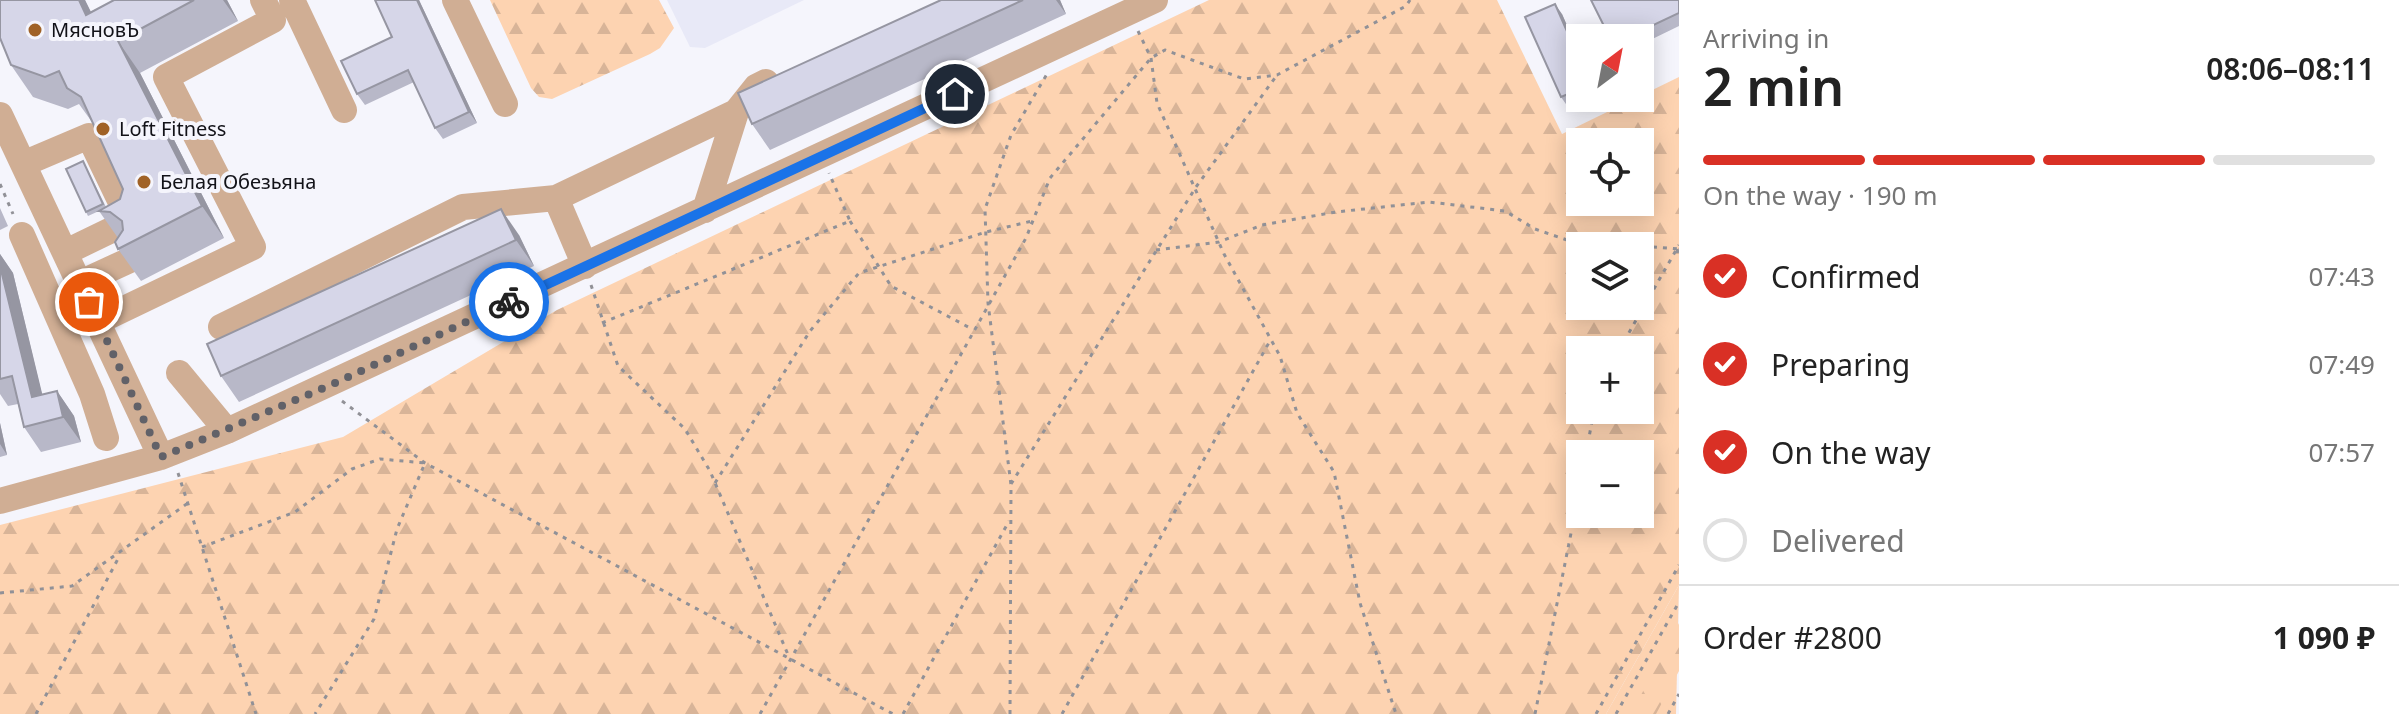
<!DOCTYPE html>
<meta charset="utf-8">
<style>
:root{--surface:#fff;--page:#f2f2f2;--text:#222;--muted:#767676;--line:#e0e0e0;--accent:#d93025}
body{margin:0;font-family:"Noto Sans",sans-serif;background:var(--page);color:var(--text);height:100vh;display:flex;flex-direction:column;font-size:30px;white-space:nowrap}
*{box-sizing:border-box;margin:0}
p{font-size:26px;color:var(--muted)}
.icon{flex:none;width:44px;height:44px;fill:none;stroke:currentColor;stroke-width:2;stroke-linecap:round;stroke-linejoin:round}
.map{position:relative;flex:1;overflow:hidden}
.side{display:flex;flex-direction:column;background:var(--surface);width:720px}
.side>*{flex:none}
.needle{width:52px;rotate:32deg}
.tools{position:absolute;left:1566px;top:24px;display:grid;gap:16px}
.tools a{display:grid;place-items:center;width:88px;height:88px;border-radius:0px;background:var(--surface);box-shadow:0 4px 20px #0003;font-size:40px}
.pin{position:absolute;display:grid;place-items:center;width:68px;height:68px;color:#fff;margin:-34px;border:4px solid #fff;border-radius:50%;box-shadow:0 2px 8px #0007}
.courier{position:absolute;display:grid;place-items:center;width:80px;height:80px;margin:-40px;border:6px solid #1a73e8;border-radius:50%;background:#fff;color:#222;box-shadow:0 2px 10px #0007}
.head em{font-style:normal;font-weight:600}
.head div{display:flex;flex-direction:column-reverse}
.head{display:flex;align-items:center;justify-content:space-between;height:136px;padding:0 24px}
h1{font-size:52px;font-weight:600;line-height:60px}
.bar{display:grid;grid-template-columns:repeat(4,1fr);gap:12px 8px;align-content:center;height:96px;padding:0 24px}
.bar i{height:10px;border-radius:6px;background:var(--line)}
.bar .active{background:var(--accent)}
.bar p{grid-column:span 4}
.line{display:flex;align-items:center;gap:20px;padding:0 24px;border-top:2px solid var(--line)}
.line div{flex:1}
ol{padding:0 24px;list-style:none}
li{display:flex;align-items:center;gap:24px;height:88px}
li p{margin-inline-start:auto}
li .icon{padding:8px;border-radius:50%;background:var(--accent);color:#fff;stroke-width:4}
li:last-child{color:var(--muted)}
li i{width:44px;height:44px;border:4px solid var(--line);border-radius:50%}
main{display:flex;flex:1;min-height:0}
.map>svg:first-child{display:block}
.built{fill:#e8e9f7}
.grass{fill:#fdd3b1}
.forest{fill:url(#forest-firs);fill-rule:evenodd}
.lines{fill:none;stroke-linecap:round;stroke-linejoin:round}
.path{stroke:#919197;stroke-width:3;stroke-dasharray:4 6;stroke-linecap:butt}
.minor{stroke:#d0ae94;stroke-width:26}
.wall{fill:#b8b8c8}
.shaded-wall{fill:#9696a2}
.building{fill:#d6d6e8;stroke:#9696a2;stroke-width:2}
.done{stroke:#616168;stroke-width:8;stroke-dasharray:0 14.4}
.route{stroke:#1a73e8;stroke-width:10}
.poi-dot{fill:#a06227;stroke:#f5f5fc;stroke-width:3}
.labels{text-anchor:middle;stroke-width:8;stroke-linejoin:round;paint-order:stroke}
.poi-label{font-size:20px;fill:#121218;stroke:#f5f5fc;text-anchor:start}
</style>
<main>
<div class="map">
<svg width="1679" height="714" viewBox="0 0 1679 714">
<defs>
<pattern id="forest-firs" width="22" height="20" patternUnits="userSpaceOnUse" patternTransform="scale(2)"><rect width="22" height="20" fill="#fdd3b1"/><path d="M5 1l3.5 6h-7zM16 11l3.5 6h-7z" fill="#d8b498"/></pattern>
</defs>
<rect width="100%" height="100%" fill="#f5f5fc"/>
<path class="built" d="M667,0h137l-99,48 -15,-1z"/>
<path class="grass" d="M1679,585l-3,129h-70z"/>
<path class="forest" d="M490,0h169l15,28 -14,20 -10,6 -98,45 -13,-2 -8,-9z
M1209,0h288l65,134 117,-57v508l-73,129h-1606v-189l343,-88 214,-127zM1580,142h60v60h-60zM1640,246v60h-60v-60zM1580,350h60v60h-60zM1580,454h60v60h-60z
M1679,623v48l-23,43h-25z"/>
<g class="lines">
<path class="path" d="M1138,31l13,27 6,45 67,151 56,102 17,57 37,59 26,131 36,111
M0,184l13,30
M850,221l41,65 81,43
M1677,249l2,9
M1156,250l63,-8 43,-17 74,-13 93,-10 76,9 30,18 32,11 112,9
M591,285l27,81 67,63 25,42 79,186
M602,323l248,-102 -21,-48
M1619,350l60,-105
M342,401l83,62 468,251
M1586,454l8,-44
M178,473l78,241
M715,483l95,-152 49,-58 127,-41 46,-11
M1011,484l185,-297 81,-112
M202,547l93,-35 57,-43 28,-10 45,4 -28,66 -23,90 -59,95
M0,593l72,-7 116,-83
M36,714l84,-159
M760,714l266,-476 24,-60 101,-120 14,-8 79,29 33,-4 129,-69 4,-6
M903,714l106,-193
M1010,714l1,-229 -23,-182 -3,-94 26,-74 36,-61
M1062,714l209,-375
M1535,714l45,-226
M1596,714l83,-149
M1616,714l63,-112
M1668,714l11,-20"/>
<path class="minor" d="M292,0l52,110
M455,0l50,104
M0,115l161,342
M23,164l66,-28 41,85 -64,31
M556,198l29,68
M705,210l31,-98
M22,235l70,159 14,44
M80,283l50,-23
M99,321l154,-74 -87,-170 107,-57 -10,-20
M221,327l242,-120 93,-9 180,-86 20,-25 10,-5
M179,373l48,58
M0,501l161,-44 66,-26 928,-431"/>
</g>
<path class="wall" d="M85,0l6,12 23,-12h113l11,21 -98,52 84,165 -83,43 -23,-32v-11l-19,-27 -11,5 -2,-4 -1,-47 21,42 14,-8 3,-10 -31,-67 -13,-18 -11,5 -35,-12 -22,-32z
M419,0l58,123 -34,16 -8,-11 -21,-46 -49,23 -8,-11 35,-57z
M941,0h119l6,14 -296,136 -18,-26z
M1679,0v26l-39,19v-7h-52z
M1562,14l13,30 5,-3v57h9l-21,9 -7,-10z
M1600,98h32l-24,11z
M0,208l8,18 -8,4z
M519,235l15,31 -295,136 -18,-26z
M0,254l13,19 29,122 15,-4 17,25 7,26 -40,10 -17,-25 -6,-23 -10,2 -8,-12z
M0,423l7,32 -7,2z"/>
<path class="shaded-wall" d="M79,0h6l23,47 -22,-32z
M223,0h4l11,21z
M417,0h2l58,123 -8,-11z
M1056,0h4l6,14z
M1555,4l7,10 18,41 -7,-10z
M118,41l22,32 84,165 -22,-32z
M501,209l18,26 15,31 -18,-26z
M0,254l13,19 36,149 -17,-25 -32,-131z
M57,391l17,25 7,26 -18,-25z
M0,423l7,32 -7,-11z"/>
<path class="building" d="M0,0h79l7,15 28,-15h80l-76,41 84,165 -84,43 -3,-7 8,-12 -1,-9 -12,-9 -11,-1 21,-12 3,-10 -42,-92 -14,-9 -8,-17 -14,6 -34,-12 -11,-27z
M375,0h42l52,112 -34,16 -27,-58 -51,24 -16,-33 51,-24z
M941,0h82l-271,124 -14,-31z
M1591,0h88v13l-53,25h-38l18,-8z
M1555,4l18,41 7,-4v48l-19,8 -36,-80z
M83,161l20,43 -17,8 -20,-43z
M501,209l15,31 -295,136 -14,-32z
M0,266l32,131 25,-6 6,26 -39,10 -12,-51 -12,3z"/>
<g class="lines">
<path class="done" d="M89,302l72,155 170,-72 178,-83"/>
<path class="route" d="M509,302l446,-208"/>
</g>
<g class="poi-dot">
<circle cx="35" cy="30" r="8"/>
<circle cx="103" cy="129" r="8"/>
<circle cx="144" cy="182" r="8"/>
</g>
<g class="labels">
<g class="poi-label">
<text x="51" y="37">МясновЪ</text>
<text x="119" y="136">Loft Fitness</text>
<text x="160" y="189">Белая Обезьяна</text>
</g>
</g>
</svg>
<div class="tools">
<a><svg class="needle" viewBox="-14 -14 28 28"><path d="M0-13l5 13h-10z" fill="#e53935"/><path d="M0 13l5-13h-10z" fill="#767676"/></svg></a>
<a><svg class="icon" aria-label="locate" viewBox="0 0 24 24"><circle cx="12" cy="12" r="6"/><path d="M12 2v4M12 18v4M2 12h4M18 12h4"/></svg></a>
<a><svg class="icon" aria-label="layers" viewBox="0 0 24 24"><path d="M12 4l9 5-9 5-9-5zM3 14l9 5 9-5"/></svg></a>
<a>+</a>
<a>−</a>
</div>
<div class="pin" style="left:89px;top:302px;background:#ea580c"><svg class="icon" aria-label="bag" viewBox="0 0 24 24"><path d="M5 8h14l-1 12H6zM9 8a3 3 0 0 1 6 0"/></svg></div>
<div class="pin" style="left:955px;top:94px;background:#1f2937"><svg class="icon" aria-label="home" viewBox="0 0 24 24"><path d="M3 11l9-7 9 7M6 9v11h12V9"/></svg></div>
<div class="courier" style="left:509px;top:302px"><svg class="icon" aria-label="bike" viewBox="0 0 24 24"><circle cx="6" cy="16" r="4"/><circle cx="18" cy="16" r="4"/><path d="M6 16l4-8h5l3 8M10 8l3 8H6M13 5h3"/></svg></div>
</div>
<section class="side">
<div class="head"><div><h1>2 min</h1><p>Arriving in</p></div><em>08:06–08:11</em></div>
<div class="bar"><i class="active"></i><i class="active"></i><i class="active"></i><i></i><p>On the way · 190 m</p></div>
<ol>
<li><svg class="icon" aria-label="check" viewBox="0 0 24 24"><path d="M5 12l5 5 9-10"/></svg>Confirmed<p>07:43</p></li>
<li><svg class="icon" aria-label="check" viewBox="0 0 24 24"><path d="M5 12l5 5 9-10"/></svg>Preparing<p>07:49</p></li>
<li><svg class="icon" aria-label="check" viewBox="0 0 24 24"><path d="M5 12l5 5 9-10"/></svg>On the way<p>07:57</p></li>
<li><i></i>Delivered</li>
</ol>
<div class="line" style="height:104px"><div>Order #2800</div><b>1 090 ₽</b></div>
</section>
</main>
